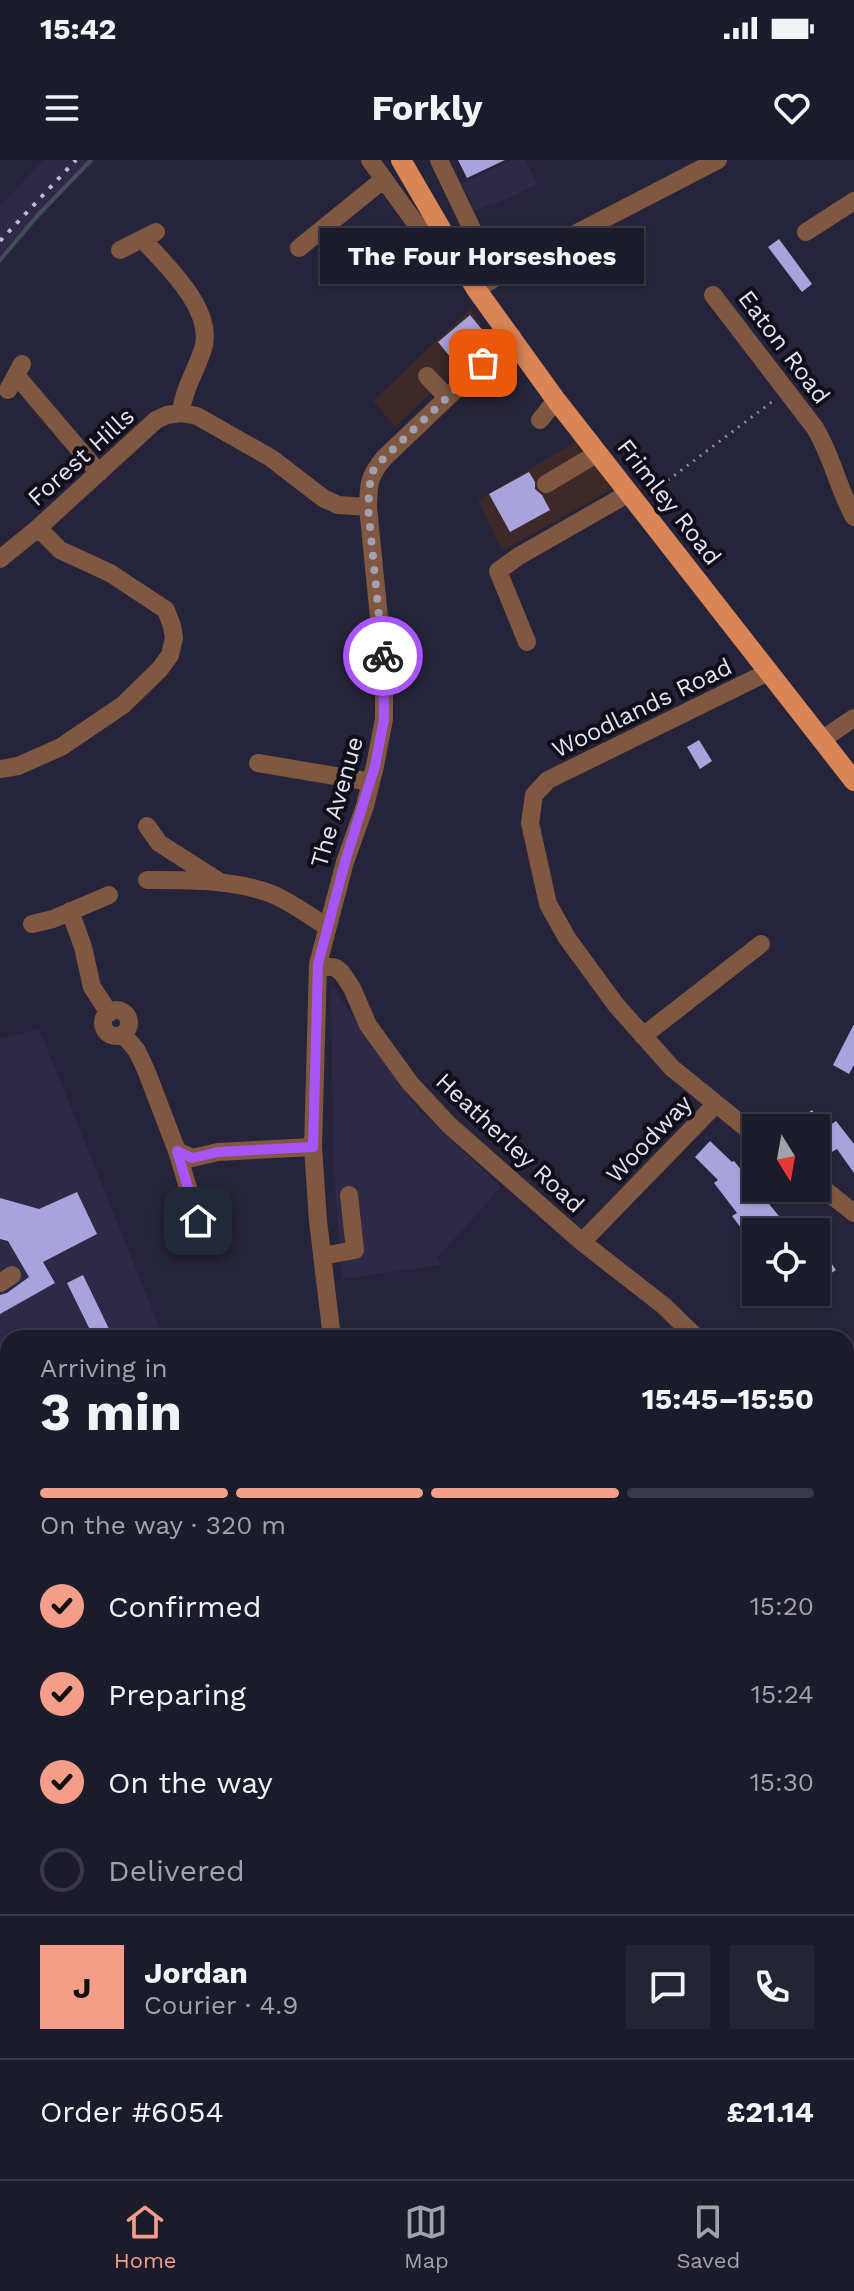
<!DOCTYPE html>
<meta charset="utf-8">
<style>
:root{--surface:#1c1b2c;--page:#252434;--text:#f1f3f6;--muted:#a0a1a9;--line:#3a3948;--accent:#f49e89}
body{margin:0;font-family:"Work Sans",sans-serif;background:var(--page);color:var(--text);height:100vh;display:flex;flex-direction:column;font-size:30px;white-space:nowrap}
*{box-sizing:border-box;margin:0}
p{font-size:26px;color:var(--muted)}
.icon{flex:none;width:44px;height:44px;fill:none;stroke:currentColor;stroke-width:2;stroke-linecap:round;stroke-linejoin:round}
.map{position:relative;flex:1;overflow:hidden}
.side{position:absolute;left:0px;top:1170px;width:854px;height:850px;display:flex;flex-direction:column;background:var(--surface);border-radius:24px 24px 0 0;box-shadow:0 2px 6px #0004,0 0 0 2px var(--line)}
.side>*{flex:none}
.needle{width:52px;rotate:169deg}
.fabs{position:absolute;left:742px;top:954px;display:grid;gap:16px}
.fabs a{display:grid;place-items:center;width:88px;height:88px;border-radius:0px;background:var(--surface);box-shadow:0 2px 6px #0004,0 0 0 2px var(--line);font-size:40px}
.pin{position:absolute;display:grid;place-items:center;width:68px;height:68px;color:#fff;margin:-34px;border-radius:16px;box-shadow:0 4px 12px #0006}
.courier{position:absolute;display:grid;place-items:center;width:80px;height:80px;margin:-40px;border:6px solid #a855f7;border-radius:50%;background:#fff;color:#222;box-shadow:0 2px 10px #0007}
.bubble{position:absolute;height:56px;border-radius:0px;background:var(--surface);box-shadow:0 2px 6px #0004,0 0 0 2px var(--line);font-size:26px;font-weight:700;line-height:56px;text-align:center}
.summary em{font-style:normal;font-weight:700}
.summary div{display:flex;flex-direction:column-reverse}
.summary{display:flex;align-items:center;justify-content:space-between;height:136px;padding:0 40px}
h1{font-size:52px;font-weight:700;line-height:60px}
.bar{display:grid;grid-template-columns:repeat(4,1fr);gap:12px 8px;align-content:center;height:96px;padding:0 40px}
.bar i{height:10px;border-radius:6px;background:var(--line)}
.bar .selected{background:var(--accent)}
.bar p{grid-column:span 4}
.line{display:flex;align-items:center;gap:20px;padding:0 40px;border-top:2px solid var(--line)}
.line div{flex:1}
.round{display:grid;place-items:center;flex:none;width:84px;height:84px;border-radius:0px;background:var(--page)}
ol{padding:0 40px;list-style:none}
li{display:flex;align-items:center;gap:24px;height:88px}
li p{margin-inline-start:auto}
li .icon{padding:8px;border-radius:50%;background:var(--accent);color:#111;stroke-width:4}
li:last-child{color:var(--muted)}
li i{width:44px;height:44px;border:4px solid var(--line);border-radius:50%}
.status{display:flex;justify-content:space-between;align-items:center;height:56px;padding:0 40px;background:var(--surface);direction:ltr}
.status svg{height:22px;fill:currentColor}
header{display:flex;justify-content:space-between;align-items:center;height:104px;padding:0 40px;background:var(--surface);font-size:36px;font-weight:700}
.dock{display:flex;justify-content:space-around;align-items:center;height:112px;border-top:2px solid var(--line);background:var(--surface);font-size:22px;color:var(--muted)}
.dock a{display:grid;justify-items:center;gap:4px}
.dock .selected{color:var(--accent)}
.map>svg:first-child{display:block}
.commercial{fill:#3c2928}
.built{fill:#2d2946}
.green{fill:#3c3e1b}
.forest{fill:#4f5113}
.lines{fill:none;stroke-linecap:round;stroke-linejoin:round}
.stream{stroke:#444e5a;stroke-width:4}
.building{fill:#a8a3dc}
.path{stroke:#8c8b9d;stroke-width:3;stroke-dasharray:2 6;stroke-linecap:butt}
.minor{stroke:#805741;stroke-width:18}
.major{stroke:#d98555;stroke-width:20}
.rail{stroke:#bcbccc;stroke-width:4;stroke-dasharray:4 8;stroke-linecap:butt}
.done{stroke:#a0a0b1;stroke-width:8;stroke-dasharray:0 14.4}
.route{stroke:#a855f7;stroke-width:10}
.labels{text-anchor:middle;stroke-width:8;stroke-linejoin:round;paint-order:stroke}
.street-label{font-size:24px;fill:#e2e2f1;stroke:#100f19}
</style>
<div class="status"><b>15:42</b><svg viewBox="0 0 49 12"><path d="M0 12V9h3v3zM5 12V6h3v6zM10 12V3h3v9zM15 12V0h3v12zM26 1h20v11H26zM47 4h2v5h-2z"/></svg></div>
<header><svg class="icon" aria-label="menu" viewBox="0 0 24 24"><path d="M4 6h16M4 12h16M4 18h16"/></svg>Forkly<svg class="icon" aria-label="heart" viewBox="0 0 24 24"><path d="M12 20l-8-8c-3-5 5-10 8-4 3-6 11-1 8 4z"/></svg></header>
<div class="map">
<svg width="854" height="2019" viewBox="0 0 854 2019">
<rect width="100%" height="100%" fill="#26243a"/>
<path class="commercial" d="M471,148l18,30 -94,89 -22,-26z
M577,281l35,48 -110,62 -24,-51z"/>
<path class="built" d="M44,0h53l-35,34 -62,70v-58z
M511,0h15l11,24 -41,20 -2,-2 -19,9 -13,-27z
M331,824l52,77 37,50 81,76 -64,71 4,7 -99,14 -9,-116z
M39,869l125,309h-156v116l-8,5v-420z"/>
<path class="green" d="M8,1457v440l-8,3v-439z"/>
<path class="forest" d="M846,1908l8,13v98h-279l13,-7h258z
M395,2012h87l4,7h-101z"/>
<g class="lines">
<path class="stream" d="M0,100l37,-44 54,-56"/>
</g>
<path class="building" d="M458,0h47l-38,18z
M779,79l33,45 -10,8 -34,-45z
M470,155l19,23 -26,25 -7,-9 -5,4 -13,-16z
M529,312l6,10v7l7,6 8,15 -40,22 -21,-38z
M699,580l13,21 -12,8 -13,-22z
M854,864v41l-5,9 -16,-9z
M812,950l14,18h-38z
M836,961l18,23v29l-17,-24 -7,4 -13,-19z
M710,981l22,21 2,-1 49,60 3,-3 11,14h-53l-12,-16 5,-3 -23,-30 4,-3 -23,-23z
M77,1032l20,42 -54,28 12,21 -55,31v-19l7,-2 22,-16 -21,-36 -8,-2v-41l39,11z
M816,1081l20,29 -20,13z
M83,1115l27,56 -16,7 -27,-55z"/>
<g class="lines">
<path class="path" d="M655,330l118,-89
M0,1481l8,-5
M0,1580l8,-4
M0,1615l8,-7
M0,1641l8,14
M0,1673l8,-6
M0,2000l8,-3
M0,2010l4,9
M173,2012l2,7"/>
<path class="minor" d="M370,0l62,86 20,3
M439,0l56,117
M806,72l48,-31
M142,79c24,26 73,71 61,110 -7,22 -20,41 -22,64
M299,88l85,-69
M120,90l36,-18
M476,129l66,-38 176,-91
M713,135l102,133c17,28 23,60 39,89
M16,215l83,98
M427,216l20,21
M8,230l14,-26
M540,260l16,-20
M546,324l52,-31
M0,399l38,-31 118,-108 11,-5 14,-2 16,3 74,42 52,40 15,7 30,2
M527,482l-29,-71 21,-15 110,-63
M821,580l33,-22
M258,603l113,19
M0,609l18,-3 43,-19 62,-42 37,-36 10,-14 4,-17 -2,-12 -6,-16 -56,-37 -50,-23 -22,-22
M147,666l12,17 58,37
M147,720c42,0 85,-1 125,14 19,8 38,22 55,33
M70,751l13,36 9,40 17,26
M32,764l21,-5 56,-24
M318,804l18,4 6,5 10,15 16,37 42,58 39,42 133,117 82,64 33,32
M103 863a13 13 0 1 1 26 0a13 13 0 1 1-26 0Z
M123,874l14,17 9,19 31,81 21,70
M643,876l118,-92
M756,976l-84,-68 -56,-63 -49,-67 -19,-34 -18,-81 4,-28 14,-15 220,-108
M177,991l15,7 26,-6 95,-5
M816,1023l38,30
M177,1069l39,-14
M582,1082l134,-138
M322,1096l33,-6 -6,-55
M0,1123l12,-8
M332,1178l-14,-117 -5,-74 5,-183 27,-102 20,-56 10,-40 9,-47v-51l-16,-161c1,-25 0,-29 16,-49l128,-122
M846,1231l8,-4
M0,1233l7,11 -7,4
M846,1326l8,5
M846,1420l8,-1
M0,1449l8,-5
M846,1599l8,12
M846,1686l8,-6
M0,1909l8,-4
M331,2012l5,7"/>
<path class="major" d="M401,0l75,129 80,111 298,381
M846,1711l8,-5
M365,2019l11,-7"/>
<path class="rail" d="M0,81l76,-81"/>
</g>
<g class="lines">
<path class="done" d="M383,496l-15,-149 3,-34 13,-15 99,-95"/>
<path class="route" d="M198,1061l-21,-70 15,7 26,-6 95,-5 5,-183 27,-102 30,-96 9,-47 -1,-63"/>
</g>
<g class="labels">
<g class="street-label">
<text transform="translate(784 187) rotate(53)" y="8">Eaton Road</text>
<text transform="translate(81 297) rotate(-42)" y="8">Forest Hills</text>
<text transform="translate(669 342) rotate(52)" y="8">Frimley Road</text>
<text transform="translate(642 548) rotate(-26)" y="8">Woodlands Road</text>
<text transform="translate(337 642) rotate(-74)" y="8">The Avenue</text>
<text transform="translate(649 979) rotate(-46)" y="8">Woodway</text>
<text transform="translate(510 983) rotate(43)" y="8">Heatherley Road</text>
</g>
</g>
</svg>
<div class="fabs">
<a><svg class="needle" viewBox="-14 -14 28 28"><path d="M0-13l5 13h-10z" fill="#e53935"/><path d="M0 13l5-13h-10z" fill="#a0a1a9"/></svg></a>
<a><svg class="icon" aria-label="locate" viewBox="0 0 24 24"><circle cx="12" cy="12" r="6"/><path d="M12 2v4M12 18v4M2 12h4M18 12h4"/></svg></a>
</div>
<div class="pin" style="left:483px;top:203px;background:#ea580c"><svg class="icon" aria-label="bag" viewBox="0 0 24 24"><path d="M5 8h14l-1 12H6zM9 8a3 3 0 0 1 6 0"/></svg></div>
<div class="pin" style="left:198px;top:1061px;background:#1f2937"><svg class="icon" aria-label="home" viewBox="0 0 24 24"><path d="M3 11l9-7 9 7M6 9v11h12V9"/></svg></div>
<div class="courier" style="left:383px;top:496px"><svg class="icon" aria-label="bike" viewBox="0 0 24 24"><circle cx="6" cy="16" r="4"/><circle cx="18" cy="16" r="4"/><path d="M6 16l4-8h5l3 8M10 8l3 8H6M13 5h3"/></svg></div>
<div class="bubble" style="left:320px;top:68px;width:324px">The Four Horseshoes</div>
<section class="side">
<div class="summary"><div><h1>3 min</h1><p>Arriving in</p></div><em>15:45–15:50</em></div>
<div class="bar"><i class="selected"></i><i class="selected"></i><i class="selected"></i><i></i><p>On the way · 320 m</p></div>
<ol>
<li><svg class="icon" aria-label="check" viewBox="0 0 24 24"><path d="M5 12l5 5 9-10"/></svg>Confirmed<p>15:20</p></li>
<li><svg class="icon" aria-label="check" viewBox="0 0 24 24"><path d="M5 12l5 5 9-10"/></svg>Preparing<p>15:24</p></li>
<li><svg class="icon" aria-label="check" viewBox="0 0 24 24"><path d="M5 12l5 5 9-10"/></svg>On the way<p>15:30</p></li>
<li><i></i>Delivered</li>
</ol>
<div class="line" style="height:144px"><b class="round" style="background:var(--accent);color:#111">J</b><div><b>Jordan</b><p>Courier · 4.9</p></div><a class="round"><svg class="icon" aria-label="chat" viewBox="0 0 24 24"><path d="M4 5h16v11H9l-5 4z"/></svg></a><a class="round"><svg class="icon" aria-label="phone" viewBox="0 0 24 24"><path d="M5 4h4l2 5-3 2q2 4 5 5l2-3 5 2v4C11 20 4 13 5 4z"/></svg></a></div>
<div class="line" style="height:104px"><div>Order #6054</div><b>£21.14</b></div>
</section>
</div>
<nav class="dock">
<a class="selected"><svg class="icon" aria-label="home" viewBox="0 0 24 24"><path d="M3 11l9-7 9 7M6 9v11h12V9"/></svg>Home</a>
<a><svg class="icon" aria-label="map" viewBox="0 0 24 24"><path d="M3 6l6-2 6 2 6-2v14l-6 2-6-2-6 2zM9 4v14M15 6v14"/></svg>Map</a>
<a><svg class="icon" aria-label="saved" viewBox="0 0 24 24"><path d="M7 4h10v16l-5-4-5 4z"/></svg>Saved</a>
</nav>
